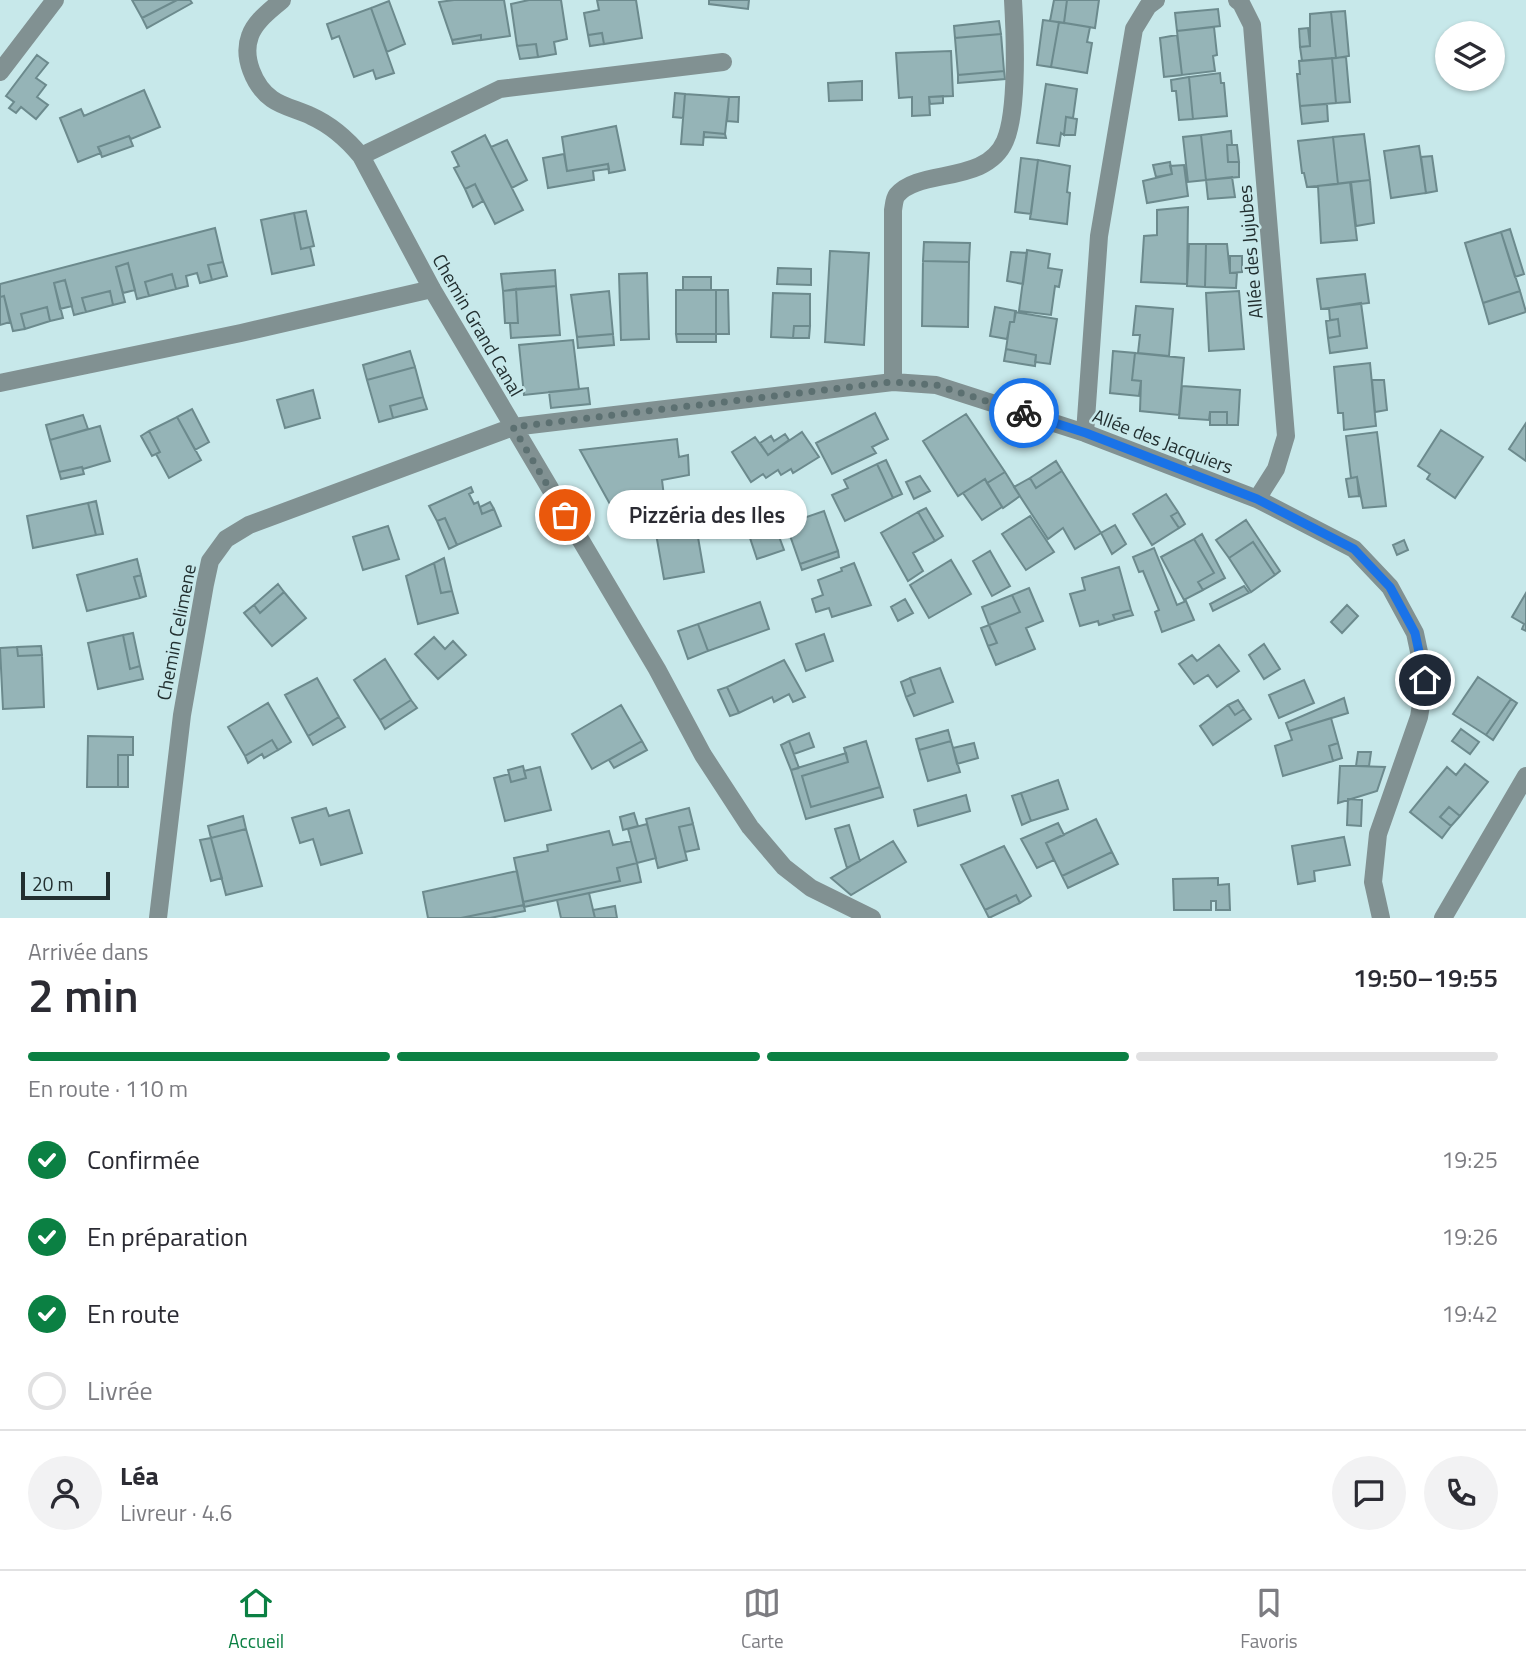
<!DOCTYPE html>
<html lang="fr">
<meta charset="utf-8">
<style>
:root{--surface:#fff;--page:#f2f2f3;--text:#2b2b33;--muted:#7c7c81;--line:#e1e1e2;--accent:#0b8043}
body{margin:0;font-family:"Titillium Web",sans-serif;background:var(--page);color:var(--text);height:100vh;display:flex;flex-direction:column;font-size:26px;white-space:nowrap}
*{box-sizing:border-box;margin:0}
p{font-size:23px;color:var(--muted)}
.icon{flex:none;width:38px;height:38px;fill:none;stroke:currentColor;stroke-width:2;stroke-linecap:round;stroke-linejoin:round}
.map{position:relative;height:918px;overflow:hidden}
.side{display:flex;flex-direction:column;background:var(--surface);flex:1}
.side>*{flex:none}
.tools{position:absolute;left:1435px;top:21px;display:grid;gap:14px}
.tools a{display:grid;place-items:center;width:70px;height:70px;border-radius:50%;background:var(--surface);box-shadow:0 2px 5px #0004;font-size:35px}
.scale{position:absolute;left:21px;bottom:18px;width:89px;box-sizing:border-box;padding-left:7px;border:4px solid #222f30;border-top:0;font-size:19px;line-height:24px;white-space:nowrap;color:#222f30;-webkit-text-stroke:5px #c7e8ea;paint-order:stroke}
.pin{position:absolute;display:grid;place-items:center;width:60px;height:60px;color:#fff;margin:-30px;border:4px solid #fff;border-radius:50%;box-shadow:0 2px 7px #0007}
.courier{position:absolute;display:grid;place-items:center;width:70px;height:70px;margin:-35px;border:5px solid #1a73e8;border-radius:50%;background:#fff;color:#222;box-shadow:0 2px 9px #0007}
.bubble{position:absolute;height:49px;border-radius:24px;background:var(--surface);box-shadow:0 2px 5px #0004;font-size:23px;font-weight:600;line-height:49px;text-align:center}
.overview em{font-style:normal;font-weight:600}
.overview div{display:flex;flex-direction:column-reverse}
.overview{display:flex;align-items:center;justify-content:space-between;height:119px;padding:0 28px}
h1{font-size:46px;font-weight:600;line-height:52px}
.bar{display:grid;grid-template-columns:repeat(4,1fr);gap:10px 7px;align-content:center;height:84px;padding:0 28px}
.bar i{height:9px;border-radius:5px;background:var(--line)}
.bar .selected{background:var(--accent)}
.bar p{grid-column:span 4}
.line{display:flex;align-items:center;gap:18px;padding:0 28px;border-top:2px solid var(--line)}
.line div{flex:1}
.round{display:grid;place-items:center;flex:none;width:74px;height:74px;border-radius:37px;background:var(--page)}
ol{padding:0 28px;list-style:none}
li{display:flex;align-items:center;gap:21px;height:77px}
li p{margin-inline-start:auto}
li .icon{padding:7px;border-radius:50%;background:var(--accent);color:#fff;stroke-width:4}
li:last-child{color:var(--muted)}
li i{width:38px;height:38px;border:4px solid var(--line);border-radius:50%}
.tabs{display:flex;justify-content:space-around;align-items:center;height:98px;border-top:2px solid var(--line);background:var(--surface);font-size:19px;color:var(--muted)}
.tabs a{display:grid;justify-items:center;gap:4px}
.tabs .selected{color:var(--accent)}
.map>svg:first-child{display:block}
.building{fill:#95b4b7;stroke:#6c8a8d;stroke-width:2}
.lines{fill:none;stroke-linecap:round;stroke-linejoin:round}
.minor{stroke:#819192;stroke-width:18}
.done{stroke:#5c7071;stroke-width:7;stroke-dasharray:0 12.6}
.route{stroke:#1a73e8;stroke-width:9}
.labels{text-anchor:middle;stroke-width:5;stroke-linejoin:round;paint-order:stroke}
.street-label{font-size:19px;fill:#222f30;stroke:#c7e8ea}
</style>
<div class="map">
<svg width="1526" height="918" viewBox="0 0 1526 918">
<rect width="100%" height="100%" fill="#c7e8ea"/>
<path class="building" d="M132,0h45l-35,18z
M177,0h13l2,3 -45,25 -5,-10z
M454,0h50l6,36 -29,4v-5l-29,5 -13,-38z
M529,0h32l6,39 -13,3 2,12 -18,3 -2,-13 -19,2 -6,-42z
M597,0h39l6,38 -38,6 -2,-11 -14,2 -4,-22 15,-3z
M709,0h40l-1,9 -39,-5z
M1054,0h13l-3,23 -14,-2z
M1067,0h32l-4,28 -31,-5z
M389,1l16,43 -18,8 -16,-44z
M371,8l23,65 -18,6 -3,-9 -19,7 -15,-41 -7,3 -5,-15z
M1218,9l2,17 -43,5 -2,-18z
M1345,11l4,45 -13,2 -5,-46z
M1331,12l5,46 -34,3 -2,-14 10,-1v-32z
M1043,20l16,2 -8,45 -14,-2z
M999,21l2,13 -46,4 -1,-12z
M1059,22l31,5 -3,15 5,1 -5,30 -36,-6z
M1214,27l3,28 -4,1 2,15 -33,4 -5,-44z
M1308,28l2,18 -10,1 -1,-18z
M602,33l2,11 -14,2 -2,-11z
M1001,34l3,37 -46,4 -3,-37z
M481,35v5l-28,4 -1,-4z
M1177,35l5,40 -18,2 -4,-39z
M536,44l2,13 -18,2 -3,-13z
M951,51l2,45 -24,1 1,18 -18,1v-19l-13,1 -3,-45z
M37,55l11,8 -12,15 10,7 -9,12 11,8 -12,14 -15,-12 -5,6 -7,-5 5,-6 -8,-6z
M1346,57l4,45 -14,1 -4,-45z
M1332,58l4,45 -36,3 -3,-32h3l-1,-13z
M1004,71l1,8 -47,4v-8z
M1220,73l1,10h3l3,33 -34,3 -4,-42z
M1189,77l4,42 -14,1 -3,-29h-4l-1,-11z
M862,81v19l-33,1 -1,-18z
M1046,84l31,5 -4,29 -7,-1 -2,18 -3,-2 -2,13 -22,-3z
M144,90l16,37 -29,12 -2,-3 -31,11 3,6 -23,9 -18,-44 21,-9 3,7z
M675,93l10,1 -2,24 -10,-1z
M685,94l44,3 -4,37 -21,-2 -1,13 -22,-1z
M943,96v7l-13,1 -1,-7z
M729,97h10l-1,25 -11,-1z
M1327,104l1,17 -26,3 -2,-18z
M1066,117l11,2 -2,16h-11z
M616,126l9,44 -16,3 -1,-9 -41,7 -5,-34z
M1231,131l1,14h-5l1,17h11v15l-33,3 -5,-45z
M704,132l21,2 1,4 -22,-1z
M1364,134l6,46 -32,4 -5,-47z
M485,135l38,75 -28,14 -20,-40 -10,5 -11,-21 5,-2 -7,-14z
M1201,135l5,45 -18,2 -5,-45z
M129,136l4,10 -31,11 -4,-10z
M1333,137l5,47 -31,3 -3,-14h-2l-4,-32z
M507,140l20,40 -15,8 -21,-41z
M1227,145h10l2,17h-11z
M1419,146l7,47 -35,5 -7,-47z
M564,154l3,17 41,-7 1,5 -16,2 1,9 -46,8 -5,-30z
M1432,156l5,35 -11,2 -5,-36z
M1021,158l17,2 -7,54 -16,-2z
M1038,160l32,6 -3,26 3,1 -3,31 -37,-5z
M1170,162l2,12 -16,3 -3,-12z
M1184,165l4,31 -41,7 -4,-22 29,-7 -2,-8z
M1232,177l3,20 -27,2 -2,-19z
M1370,180l4,43 -18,3 -5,-44z
M1350,182l7,58 -36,3 -3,-57z
M475,184l8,17 -10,6 -8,-18z
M1188,207l-1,77 -46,-2 3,-46 13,-1v-25z
M306,211l8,35 -13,3 -7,-36z
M294,213l7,36 9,-2 4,18 -42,9 -11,-54z
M215,228l8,34 -15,3 4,15 -12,3 -3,-10 -11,3 2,10 -12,3 -4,-15 -27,8 4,14 -12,3 -9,-36 -12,4 9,35 -12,3 -3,-14 -28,7 4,14 -12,3 -9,-35 -11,3 9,35 -13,3 -3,-14 -26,7 4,15 -12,2 -9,-35 -4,1v-13z
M1510,229l14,45 -9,3 -14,-45z
M1501,232l19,59 -37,12 -18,-60z
M924,242l46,1 -1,19 -46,-1z
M1189,244h17l-1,43 -18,-1z
M1206,244h21l3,29h7l-1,15 -31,-1z
M1027,250l23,4 -2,14 14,2 -3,17 -4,-1 -4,29 -32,-4z
M830,251l39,2 -5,92 -39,-3z
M1011,252l16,1 -4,31 -16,-3z
M1230,256h12v16l-12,1z
M923,261l46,1 -1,65 -46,-1z
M223,262l4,14 -15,4 -4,-15z
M128,263l7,27 -12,3 -7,-26z
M778,268l33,1v16l-34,-1z
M555,270l1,16 -53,5 -2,-17z
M647,273l2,66 -28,1 -2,-66z
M172,274l4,15 -27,7 -4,-14z
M1365,274l4,29 -48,6 -4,-30z
M683,277h28v13h-28z
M65,280l7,26 -12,3 -6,-26z
M556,286l4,49 -49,3 -1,-15h8l-2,-34z
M516,289l2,34h-13l-2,-32z
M676,290h40v44h-40z
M716,290h12l1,44h-13z
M110,291l3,14 -27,7 -4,-14z
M609,291l4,43 -36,3 -6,-42z
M1239,291l5,58 -35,2 -3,-58z
M1520,291l6,21 -37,12 -6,-21z
M773,293l37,1v32h-16l-1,12 -22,-1z
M4,296l6,26 -10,3v-28z
M1361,303l6,45 -37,5 -2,-15 12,-2 -2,-17 -8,1 -1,-12z
M1136,306l37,3 -4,47 -31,-3 2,-18h-7z
M47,307l3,14 -25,8 -4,-15z
M995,307l21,4 -2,11h-4l-3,17 -17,-3z
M1015,312l42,7 -7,45 -15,-2 1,-7 -30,-6 4,-27h4z
M1338,319l2,17 -12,2 -2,-17z
M794,326h16l-1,12h-16z
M613,334l1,11 -36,3 -1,-11z
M676,334h40v8h-39z
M573,340l6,49 -55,6 -5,-50z
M1006,349l30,6 -1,11 -31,-5z
M410,351l5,16 -48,13 -4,-15z
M1113,351l22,2 -3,27 9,1 -2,15 -29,-3z
M1135,353l49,5 -5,57 -39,-4 1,-30 -9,-1z
M1370,363l6,63 -32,4 -1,-17h-5l-4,-46z
M415,367l8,30 -33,9 3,12 -14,4 -12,-42z
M1372,380h12l3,30 -12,2z
M1182,386l58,4 -2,35h-11v-13h-17l-1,8 -30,-2z
M588,388l2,16 -39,4 -2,-16z
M313,390l7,28 -35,10 -8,-28z
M423,397l4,12 -34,9 -3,-12z
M192,409l17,33 -14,8 -18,-33z
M1210,412h17v13h-17z
M875,413l13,26 -16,8 4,6 -44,21 -16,-31z
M966,414l39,58 -18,11 -2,-4 -27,17 -35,-55z
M83,415l5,14 -38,11 -4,-15z
M177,417l24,43 -32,18 -13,-24 4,-2 -11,-21z
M1526,423v38l-17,-12z
M100,426l10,35 -27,8 -1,-2 -23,5 -9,-32z
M1441,430l42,27 -28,41 -28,-19 3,-5 -12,-8z
M149,431l11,21 -8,4 -11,-20z
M802,432l17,25 -26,16 -2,-4 -10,6 -3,-5 -12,8 -3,-4 -12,8 -19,-30 23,-15 13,18z
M1377,432l9,74 -23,2 -6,-31 -6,1 -5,-42z
M785,434l4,6 -21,15 -8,-12 11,-7 3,5z
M677,439l2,18 9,-2 1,20 -27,5 4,33 -45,11 -41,-74z
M886,460l16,34 -9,4 -16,-34z
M1056,461l6,10 -26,17 -6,-10z
M877,464l16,34 -48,23 -13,-26 16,-7 -4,-8z
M82,467l2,7 -23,5 -2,-7z
M1062,471l39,62 -26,16 -12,-21 -15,11 -34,-52 16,-9 6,10z
M1005,472l15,24 -17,12 -16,-25z
M920,476l10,15 -16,8 -8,-17z
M1357,477l2,19 -10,1 -3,-18z
M985,479l17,28 -20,13 -19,-27z
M471,487l2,5 -4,2 5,10 4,-2 4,12 12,-5 7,17 -44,19 -12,-27 -8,3 -8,-15z
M1166,494l12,18 -7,4 8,12 -27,17 -19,-31z
M96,501l7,33 -7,1 -8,-32z
M490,502l4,7 -12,5 -2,-7z
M88,503l8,32 -63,13 -6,-32z
M926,508l17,28 -8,5 -17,-29z
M824,511l14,40 -38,13 -14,-40z
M918,512l17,29 -22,12 10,18 -15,10 -27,-48z
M1178,512l7,12 -6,4 -8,-12z
M1030,516l24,36 -28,18 -24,-36z
M445,518l12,27 -8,4 -12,-28z
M695,520l9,52 -40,7 -9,-51z
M1246,520l34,51 -5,4 -22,-33 -24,16 -13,-18z
M774,523l10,27 -27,9 -9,-27z
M1115,525l11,19 -14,10 -11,-21z
M388,526l11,33 -36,11 -10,-33z
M1202,534l23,44 -22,12 -5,-8 16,-9 -20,-34z
M1194,539l20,34 -16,9 5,8 -19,10 -23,-43z
M1404,540l4,10 -11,5 -4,-10z
M1253,542l22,33 -24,17 -22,-34z
M1154,548l23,57 9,-4 8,19 -32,12 -7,-20 4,-2 -16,-39 -4,1 -6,-15z
M838,551l1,6 -37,13 -2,-6z
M990,551l20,35 -18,10 -19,-35z
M444,558l8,33 -11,2 -7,-30z
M137,559l4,16 -7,2 6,21 -53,13 -10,-36z
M951,560l20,34 -42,24 -19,-33z
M434,563l7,30 11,-2 6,22 -40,11 -12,-48z
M854,563l17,42 -39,12 -3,-9 -13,4 -4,-13 11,-4 -5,-15 24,-9 -1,-3z
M1119,567l12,43 -18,5 2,5 -16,5 -1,-4 -18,5 -10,-32 15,-4 -3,-12z
M141,575l5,21 -6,2 -6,-21z
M278,584l6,8 -24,21 -6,-8z
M1244,586l5,7 -36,18 -3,-7z
M1029,588l14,33 -17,7 9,21 -39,16 -8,-19 9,-3 -8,-18 31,-13 -8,-17z
M284,592l22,26 -34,28 -28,-33 10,-8 6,8z
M1526,593v38l-4,-2 2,-5 -12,-7z
M1012,595l8,17 -31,13 -7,-18z
M905,599l8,14 -15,8 -7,-14z
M760,602l9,27 -61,22 -10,-27z
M1347,605l11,11 -16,17 -11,-11z
M1131,610l2,5 -18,5 -2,-5z
M698,624l10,27 -20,8 -10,-28z
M989,625l8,18 -9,3 -7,-18z
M133,633l7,33 -10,3 -7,-34z
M824,634l9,27 -27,10 -10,-27z
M123,635l7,34 10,-3 3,13 -45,10 -10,-46z
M434,637l11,12 8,-8 13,14 -28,24 -23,-25z
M1264,644l16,25 -16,10 -15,-24z
M1219,645l20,26 -22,16 -9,-12 -14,9 -15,-20 13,-9 5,6z
M41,646l1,9 -24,1 -1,-9z
M17,647l1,9 24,-1 2,52 -41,2 -3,-61z
M385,659l26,41 -31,20 -26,-40z
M784,660l21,37 -12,5 -4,-8 -15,8 -2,-5 -33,16 -12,-26z
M940,668l13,34 -39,14 -8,-19 9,-4 -5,-15z
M1478,677l33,22 -25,36 -33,-21z
M317,678l22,39 -31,19 -23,-41z
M910,678l5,15 -9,4 -5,-15z
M1304,680l10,23 -35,15 -10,-23z
M727,687l12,26 -9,3 -12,-26z
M1344,698l4,15 -59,18 -3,-8z
M1511,699l6,4 -24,37 -7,-5z
M411,700l6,8 -32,21 -5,-9z
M1238,700l6,9 -9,6 -7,-10z
M268,703l23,39 -13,8 -6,-10 -27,16 -17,-29z
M621,705l21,36 -50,28 -20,-35z
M1228,705l7,10 9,-6 7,10 -38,26 -13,-19z
M339,717l6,10 -32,18 -5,-9z
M1331,718l7,25 -9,3 4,15 -50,15 -8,-30 17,-6 -3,-9z
M1461,729l18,13 -9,12 -18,-13z
M948,730l3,11 -32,9 -3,-11z
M809,733l5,14 -20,7 -5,-13z
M88,736l45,1v18h-15v32h-31z
M272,740l6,10 -14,8 -2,-4 -14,9 -3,-7z
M642,741l5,9 -33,18 -5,-8z
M789,741l10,27 -8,2 -10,-25z
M866,741l14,46 -69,20 -9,-31 46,-14 -4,-14z
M951,741l9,31 -32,9 -9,-31z
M974,743l4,15 -21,6 -4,-16z
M1338,743l4,15 -9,3 -4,-15z
M1358,752h13l-2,14h-13z
M846,753l2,9 -46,14 9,31 69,-20 3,10 -77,22 -15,-49z
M118,755h10v32h-10z
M1465,764l23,18 -28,34 -11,-9 -9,10 11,9 -9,12 -32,-26 37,-45 9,8z
M523,766l3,12 -15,4 -3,-12z
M1340,766h16l29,1 -8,24 -39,12z
M540,767l11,43 -46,11 -11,-43 15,-4 2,8 15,-4 -2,-7z
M1058,780l10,29 -37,12 -10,-28z
M1021,793l10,28 -9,4 -10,-29z
M966,795l4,16 -52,15 -4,-16z
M1348,799l14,1 -1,26 -14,-1z
M1449,807l11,9 -9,10 -11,-9z
M326,808l3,8 20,-6 13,43 -41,12 -8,-26 -13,4 -8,-25z
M689,808l4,16 -14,3 8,33 -29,8 -12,-49z
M634,813l4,13 -15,4 -3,-13z
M243,816l3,13 -35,9 -3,-12z
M1096,819l16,33 -50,24 -16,-33z
M1058,823l6,12 -18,8 8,17 -17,8 -16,-29z
M647,824l9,34 -19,5 -9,-34z
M693,824l6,25 -14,3 -6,-25z
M849,825l11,36 -13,7 -12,-39z
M246,829l16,57 -36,9 -15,-57z
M609,831l4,14 18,-4 6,22 -20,5 3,13 -97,21 -9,-44 34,-7 -1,-6z
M1344,837l6,28 -36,6 1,10 -17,3 -6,-38z
M211,838l11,40 -11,3 -11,-41z
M893,841l13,21 -55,33 -20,-17z
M1004,846l27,50 -11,7 -4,-8 -31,15 -24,-45z
M1112,852l6,12 -50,24 -6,-12z
M637,863l4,19 -117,25 -1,-5 97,-21 -3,-13z
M517,871l7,34 -63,13h-33l-5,-26z
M1218,878v7l11,-1 1,26h-14v-9h-5v9h-37l-1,-31z
M589,893l6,25h-34l-4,-18z
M1016,895l4,8 -31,15 -4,-8z
M524,905l1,6 -35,7h-29z
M615,906l2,12h-22l-2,-8z"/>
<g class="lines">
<path class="minor" d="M282,0c-11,10 -27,21 -32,36 -8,21 4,50 22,63 11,8 27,11 39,17 20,9 36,23 50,40l71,133 225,380 46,86 47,72 34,40 27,21 61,30
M1237,0l4,3 11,22 34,411 -10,33 -19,30
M0,72l55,-72
M361,156l139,-67 223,-27
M893,382v-172c1,-5 1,-11 4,-15 22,-27 89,-10 108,-54 13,-30 10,-107 8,-141
M0,383l241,-50 191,-44
M1085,433l14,-197 35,-207 14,-23 8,-6
M158,918l24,-203 23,-131 5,-23 16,-22 23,-14 264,-98 380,-45 43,3 149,48 172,66 97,50 36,38 25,46 10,47 -6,37 -41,117 -5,48 8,36
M1443,918l83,-142"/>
</g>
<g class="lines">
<path class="done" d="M565,515l-52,-88 379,-45 44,3 88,28"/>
<path class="route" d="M1024,413l62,20 171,66 97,50 36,38 25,46 10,47"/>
</g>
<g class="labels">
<g class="street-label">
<text transform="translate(1250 252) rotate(-95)" y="7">Allée des Jujubes</text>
<text transform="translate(478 325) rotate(60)" y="7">Chemin Grand Canal</text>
<text transform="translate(1163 441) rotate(21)" y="7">Allée des Jacquiers</text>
<text transform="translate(176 632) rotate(-79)" y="7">Chemin Celimene</text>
</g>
</g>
</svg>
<div class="tools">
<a><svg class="icon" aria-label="layers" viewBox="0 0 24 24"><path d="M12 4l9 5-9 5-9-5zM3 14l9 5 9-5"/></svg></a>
</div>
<div class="scale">20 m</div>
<div class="pin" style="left:565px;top:515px;background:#ea580c"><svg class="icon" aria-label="bag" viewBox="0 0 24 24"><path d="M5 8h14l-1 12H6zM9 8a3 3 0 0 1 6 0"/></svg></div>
<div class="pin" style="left:1425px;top:680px;background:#1f2937"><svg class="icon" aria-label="home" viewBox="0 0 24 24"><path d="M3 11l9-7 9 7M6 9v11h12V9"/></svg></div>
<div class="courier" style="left:1024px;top:413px"><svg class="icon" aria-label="bike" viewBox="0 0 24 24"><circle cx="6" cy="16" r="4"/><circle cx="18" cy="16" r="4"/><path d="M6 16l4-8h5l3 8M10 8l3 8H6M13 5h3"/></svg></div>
<div class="bubble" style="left:607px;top:490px;width:200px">Pizzéria des Iles</div>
</div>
<section class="side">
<div class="overview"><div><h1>2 min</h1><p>Arrivée dans</p></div><em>19:50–19:55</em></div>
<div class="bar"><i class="selected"></i><i class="selected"></i><i class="selected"></i><i></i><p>En route · 110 m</p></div>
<ol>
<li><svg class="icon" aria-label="check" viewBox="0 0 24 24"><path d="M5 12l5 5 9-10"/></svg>Confirmée<p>19:25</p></li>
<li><svg class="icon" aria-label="check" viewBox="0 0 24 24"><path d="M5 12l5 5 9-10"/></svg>En préparation<p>19:26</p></li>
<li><svg class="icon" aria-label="check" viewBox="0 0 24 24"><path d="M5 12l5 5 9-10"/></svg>En route<p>19:42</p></li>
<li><i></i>Livrée</li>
</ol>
<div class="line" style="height:126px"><a class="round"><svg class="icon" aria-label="person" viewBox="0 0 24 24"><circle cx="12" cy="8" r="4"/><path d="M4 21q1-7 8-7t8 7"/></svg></a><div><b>Léa</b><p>Livreur · 4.6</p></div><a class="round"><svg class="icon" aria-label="chat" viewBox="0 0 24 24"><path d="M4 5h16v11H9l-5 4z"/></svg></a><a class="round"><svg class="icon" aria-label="phone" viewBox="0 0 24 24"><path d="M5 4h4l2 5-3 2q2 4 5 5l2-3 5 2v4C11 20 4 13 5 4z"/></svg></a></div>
</section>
<nav class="tabs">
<a class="selected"><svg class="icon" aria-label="home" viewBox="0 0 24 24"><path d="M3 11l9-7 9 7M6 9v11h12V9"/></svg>Accueil</a>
<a><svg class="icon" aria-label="map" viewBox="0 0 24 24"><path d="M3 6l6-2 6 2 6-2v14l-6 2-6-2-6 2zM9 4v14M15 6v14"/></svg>Carte</a>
<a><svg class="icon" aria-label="saved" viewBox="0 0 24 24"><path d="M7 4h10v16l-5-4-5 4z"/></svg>Favoris</a>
</nav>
